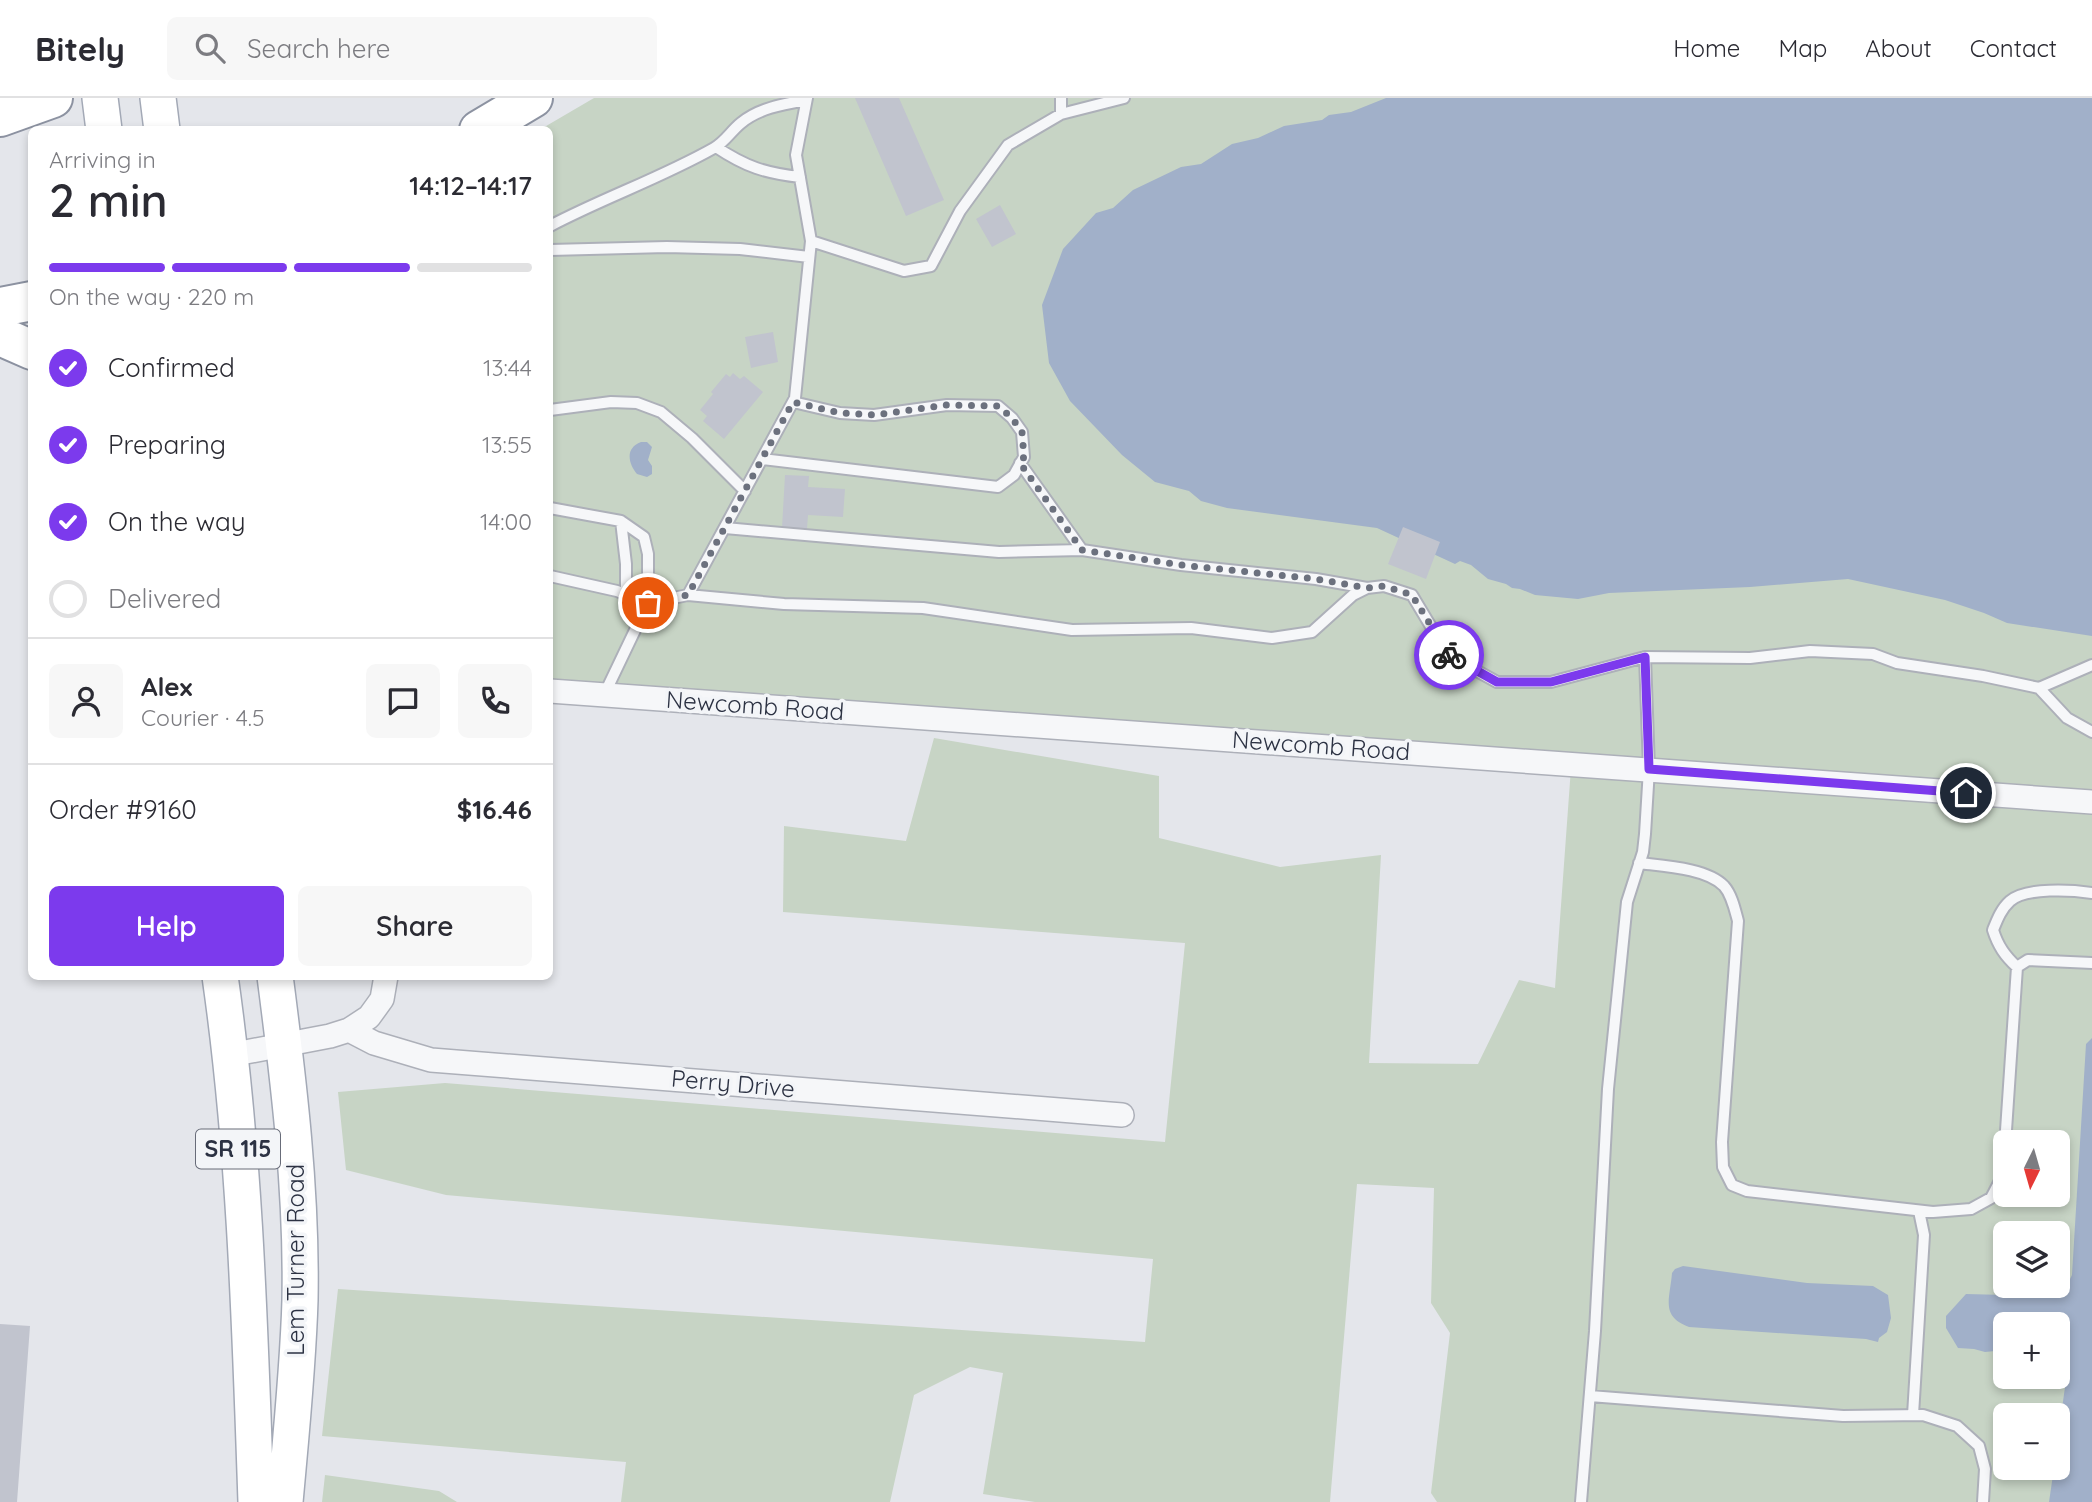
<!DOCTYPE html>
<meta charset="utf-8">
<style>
:root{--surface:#fff;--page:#f7f7f7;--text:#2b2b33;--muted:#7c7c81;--line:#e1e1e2;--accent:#7c3aed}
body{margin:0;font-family:Quicksand,sans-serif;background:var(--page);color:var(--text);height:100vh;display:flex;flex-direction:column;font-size:26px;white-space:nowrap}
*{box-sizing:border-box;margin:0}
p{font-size:23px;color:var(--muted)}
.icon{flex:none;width:38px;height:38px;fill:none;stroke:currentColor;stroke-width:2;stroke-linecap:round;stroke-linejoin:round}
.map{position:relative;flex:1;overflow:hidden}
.side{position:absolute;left:28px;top:28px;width:525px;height:854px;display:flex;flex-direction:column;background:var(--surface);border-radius:10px;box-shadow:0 4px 10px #0003}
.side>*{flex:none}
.needle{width:46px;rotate:185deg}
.buttons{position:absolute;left:1993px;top:1032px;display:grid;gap:14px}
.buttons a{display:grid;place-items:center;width:77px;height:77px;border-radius:10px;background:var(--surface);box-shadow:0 4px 10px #0003;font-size:35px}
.pin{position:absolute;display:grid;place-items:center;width:60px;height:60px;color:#fff;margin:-30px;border:4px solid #fff;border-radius:50%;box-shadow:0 2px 7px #0007}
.courier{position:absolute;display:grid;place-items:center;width:70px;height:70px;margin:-35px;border:5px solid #7c3aed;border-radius:50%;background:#fff;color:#222;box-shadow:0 2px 9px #0007}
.head em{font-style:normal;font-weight:600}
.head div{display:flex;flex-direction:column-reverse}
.head{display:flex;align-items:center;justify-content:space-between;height:119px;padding:0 21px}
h1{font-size:46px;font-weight:600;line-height:52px}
.bar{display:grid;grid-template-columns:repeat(4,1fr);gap:10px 7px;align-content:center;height:84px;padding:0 21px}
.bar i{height:9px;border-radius:5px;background:var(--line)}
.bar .selected{background:var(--accent)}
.bar p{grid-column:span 4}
.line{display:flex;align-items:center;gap:18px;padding:0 21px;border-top:2px solid var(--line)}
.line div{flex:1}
.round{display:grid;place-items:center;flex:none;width:74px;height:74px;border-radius:10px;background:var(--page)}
ol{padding:0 21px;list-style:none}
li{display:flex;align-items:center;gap:21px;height:77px}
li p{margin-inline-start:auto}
li .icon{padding:7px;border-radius:50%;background:var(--accent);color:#fff;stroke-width:4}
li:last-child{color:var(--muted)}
li i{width:38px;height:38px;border:4px solid var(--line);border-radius:50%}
.button{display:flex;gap:14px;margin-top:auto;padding:14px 21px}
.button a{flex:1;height:80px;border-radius:10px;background:var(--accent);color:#fff;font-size:28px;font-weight:600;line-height:80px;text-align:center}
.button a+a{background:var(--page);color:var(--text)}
header{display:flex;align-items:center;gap:42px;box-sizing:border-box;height:98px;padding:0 35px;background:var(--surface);border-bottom:2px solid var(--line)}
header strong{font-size:33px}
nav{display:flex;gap:38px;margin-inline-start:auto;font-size:24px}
.search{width:490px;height:63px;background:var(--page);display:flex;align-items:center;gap:18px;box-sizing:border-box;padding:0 24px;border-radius:10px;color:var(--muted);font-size:26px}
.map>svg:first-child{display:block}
.green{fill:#c7d4c5;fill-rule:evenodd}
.water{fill:#a1b0c9}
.building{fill:#c1c4ce}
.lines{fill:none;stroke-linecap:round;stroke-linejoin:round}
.service-casing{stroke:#adb0b9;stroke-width:14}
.minor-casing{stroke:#adb0b9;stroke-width:26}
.primary-casing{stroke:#a3a9b6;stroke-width:38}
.motorway-casing{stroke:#8c92a1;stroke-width:42}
.service{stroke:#f6f7f9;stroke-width:10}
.minor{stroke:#f6f7f9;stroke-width:23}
.primary{stroke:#fff;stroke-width:35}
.motorway{stroke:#fff;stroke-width:38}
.done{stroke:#6c717e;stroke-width:7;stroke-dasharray:0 12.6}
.route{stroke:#7c3aed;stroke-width:9}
.labels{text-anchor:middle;stroke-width:7;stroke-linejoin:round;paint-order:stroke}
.shield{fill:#f3f5f8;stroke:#686c79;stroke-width:2}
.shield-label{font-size:23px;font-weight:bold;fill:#2c3243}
.street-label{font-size:24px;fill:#2c3243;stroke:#f3f5f8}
</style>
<header>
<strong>Bitely</strong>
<div class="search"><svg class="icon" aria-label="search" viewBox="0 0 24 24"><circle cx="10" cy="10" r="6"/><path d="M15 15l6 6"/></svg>Search here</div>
<nav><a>Home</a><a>Map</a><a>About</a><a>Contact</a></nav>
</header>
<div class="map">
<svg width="2092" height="1404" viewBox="0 0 2092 1404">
<rect width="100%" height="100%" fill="#e4e6eb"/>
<path class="green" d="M594,0h1498v1404h-655l-6,-9 19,-160 -19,-30 3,-115 -77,-4 -27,318h-295l-52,-8 20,-121 -33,-6 -56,28 -24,107h-269l5,-40 -304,-26 16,-147 807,53 8,-83 -707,-64 -100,-25 -8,-78 107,-9 720,59 20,-199 -402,-31 1,-86 122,15 28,-103 225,38v62l121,29 101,-12 -12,208 109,1 41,-84 36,8 17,-234 -1022,-74v-550l-9,-1zM2006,1045h52v52h-52zM2006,1136h52v52h-52zM2006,1227h52v52h-52zM2006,1318h52v52h-52z
M325,1377l114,16 18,11h-135z"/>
<path class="water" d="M1386,0h706v538l-85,-13 -23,-10 -39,-13 -97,-21 -98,8 -141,6 -31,6 -43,-4 -15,-6 -8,-1 -6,-4 -18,-5 -17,-14 -11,-4 -5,3 -78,-36 -150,-20 -26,-7 -12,-10 -34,-9 -33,-27 -52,-54 -21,-38 -7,-58 21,-56 33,-36 17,-5 20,-18 48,-23 20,-3 31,-20 26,-6 26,-12 38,-6 7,-5 22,-3z
M641,344h6l5,5 -4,13 4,6v8l-5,3 -10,-3c-9,-11 -12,-26 4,-32z
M2092,940v464h-43l5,-34h4v-31l9,-64 -9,-18v-30h-52l-1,25 -20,2 -11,-3 -16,-1 -12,-20v-12l20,-22 81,2 17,-5 8,-16 14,-231z
M1683,1168l124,17 66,3 15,9 3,23 -4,14 -8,6 -1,4 -12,-3 -177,-12c-29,-11 -19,-28 -17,-54l3,-4z"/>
<path class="building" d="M855,0h44l45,102 -38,16z
M1000,107l16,29 -24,13 -16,-28z
M773,234l5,30 -27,6 -6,-31z
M733,275l7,6 4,-3 19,16 -39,47 -21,-18 4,-5 -7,-6 13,-16 -2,-2 15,-18 4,3z
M785,377l24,1 -1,11 37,2 -2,28 -35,-2 -1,14 -25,-1z
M1403,429l37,15 -14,37 -38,-15z
M0,1226l30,2 -13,176h-17z"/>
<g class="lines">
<g class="service-casing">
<path id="service" d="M1061,0v16
M716,49c30,20 49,26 84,30
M550,128c53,-28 111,-48 164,-78 11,-6 17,-17 27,-25 18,-15 43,-19 65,-23
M811,143l93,30 27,-5 29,-55 48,-66 53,-31 63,-16
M550,152l117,-3 73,2 69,8
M550,312l61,-8 26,1 24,9 31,26 53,53
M762,361l236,28 16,-12 10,-18 -2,-25 -10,-14 -14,-12 -51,-1 -73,10 -34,-2 -47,-11
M1020,365l62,87 99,15 135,14 51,9
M550,410l71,13
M725,430l274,24 83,-2
M550,478l67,15 31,12v-49l-4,-17 -23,-16 5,43v30
M688,497l96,9 139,4 149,22 119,-2 81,10 40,-6 41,-37 14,-7 17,-2 28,9 36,60 49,27h54l94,-25 105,1 60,-7 63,3 24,9 86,13 56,12 53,-23
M2039,590l28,30 25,14
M604,597l44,-92 40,-8 107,-197 16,-157 -15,-86 11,-57
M1639,765c24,3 68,5 85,23 8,9 11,24 14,35l-16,221 1,25 9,18 15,6 186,21 38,-3 20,-11 12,-23 14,-208 11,-7 64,3
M2017,869c-12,-11 -19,-21 -24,-37 4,-10 8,-21 17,-29 16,-14 62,-11 82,-8
M1590,1298l253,20 80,-1 34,11 22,20 6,23 -2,33
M1913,1317l11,-180 -5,-24
M1581,1404l14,-171 13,-242 19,-187 16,-50 2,-18 4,-65 -4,-112"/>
</g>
<g class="minor-casing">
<path id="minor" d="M550,593l1542,111
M349,932l25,13 57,17 691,55
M230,957l100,-19 19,-6 20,-13 13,-18 4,-23"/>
</g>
<g class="primary-casing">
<path id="primary" d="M100,0l4,32
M158,0l4,32
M220,878c25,174 30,351 36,526
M275,878c14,108 27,216 25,324 -2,68 -9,135 -15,202"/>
</g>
<g class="motorway-casing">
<path id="motorway" d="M0,19l53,-19
M479,32l54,-32
M0,209l32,-6
M0,238l32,14"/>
</g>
<use href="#service" class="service"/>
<use href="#minor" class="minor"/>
<use href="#primary" class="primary"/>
<use href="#motorway" class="motorway"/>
</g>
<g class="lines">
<path class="done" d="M648,505l40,-8 105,-193 47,11 34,2 73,-10 51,1 14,12 10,14 2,25 -4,6 62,87 99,15 135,14 51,9 17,-2 28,9 37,60"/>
<path class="route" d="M1449,557l48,27h54l94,-25 4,112 317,24"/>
</g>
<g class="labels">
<rect class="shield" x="196" y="1031.5" width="84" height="39" rx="5"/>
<g class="shield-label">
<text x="238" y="1059">SR 115</text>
</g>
<g class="street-label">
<text transform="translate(755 608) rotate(4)" y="8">Newcomb Road</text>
<text transform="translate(1321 648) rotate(4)" y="8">Newcomb Road</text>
<text transform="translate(733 986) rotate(5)" y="8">Perry Drive</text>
<text transform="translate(296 1162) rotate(-90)" y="8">Lem Turner Road</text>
</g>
</g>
</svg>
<div class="buttons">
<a><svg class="needle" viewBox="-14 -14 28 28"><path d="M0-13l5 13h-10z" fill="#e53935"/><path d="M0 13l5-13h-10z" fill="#7c7c81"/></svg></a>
<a><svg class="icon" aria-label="layers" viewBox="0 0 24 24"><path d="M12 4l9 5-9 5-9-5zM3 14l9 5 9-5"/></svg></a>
<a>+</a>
<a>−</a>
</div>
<div class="pin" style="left:648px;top:505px;background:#ea580c"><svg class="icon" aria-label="bag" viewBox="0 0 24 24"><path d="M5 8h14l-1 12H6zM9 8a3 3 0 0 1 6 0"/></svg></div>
<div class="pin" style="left:1966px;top:695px;background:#1f2937"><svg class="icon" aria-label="home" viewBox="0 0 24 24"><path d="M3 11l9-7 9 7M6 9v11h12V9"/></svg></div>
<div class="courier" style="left:1449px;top:557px"><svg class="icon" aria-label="bike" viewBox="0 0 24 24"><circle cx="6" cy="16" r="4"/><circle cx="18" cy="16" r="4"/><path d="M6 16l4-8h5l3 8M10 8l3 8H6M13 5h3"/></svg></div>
<section class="side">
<div class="head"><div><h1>2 min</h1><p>Arriving in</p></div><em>14:12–14:17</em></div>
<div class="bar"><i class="selected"></i><i class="selected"></i><i class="selected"></i><i></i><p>On the way · 220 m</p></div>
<ol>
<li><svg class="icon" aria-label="check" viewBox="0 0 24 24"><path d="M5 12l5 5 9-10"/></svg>Confirmed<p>13:44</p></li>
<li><svg class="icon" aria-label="check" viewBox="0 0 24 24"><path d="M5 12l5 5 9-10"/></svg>Preparing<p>13:55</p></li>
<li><svg class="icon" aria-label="check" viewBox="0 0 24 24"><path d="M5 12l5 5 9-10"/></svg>On the way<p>14:00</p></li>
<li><i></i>Delivered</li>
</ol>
<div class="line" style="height:126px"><a class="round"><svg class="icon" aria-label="person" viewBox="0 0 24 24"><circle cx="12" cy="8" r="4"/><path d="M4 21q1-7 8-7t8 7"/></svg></a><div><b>Alex</b><p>Courier · 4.5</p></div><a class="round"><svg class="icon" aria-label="chat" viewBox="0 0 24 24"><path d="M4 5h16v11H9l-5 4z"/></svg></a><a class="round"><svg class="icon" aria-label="phone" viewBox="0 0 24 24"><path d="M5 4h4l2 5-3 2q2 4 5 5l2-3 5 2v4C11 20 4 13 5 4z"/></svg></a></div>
<div class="line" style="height:91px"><div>Order #9160</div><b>$16.46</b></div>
<div class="button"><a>Help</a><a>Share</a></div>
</section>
</div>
